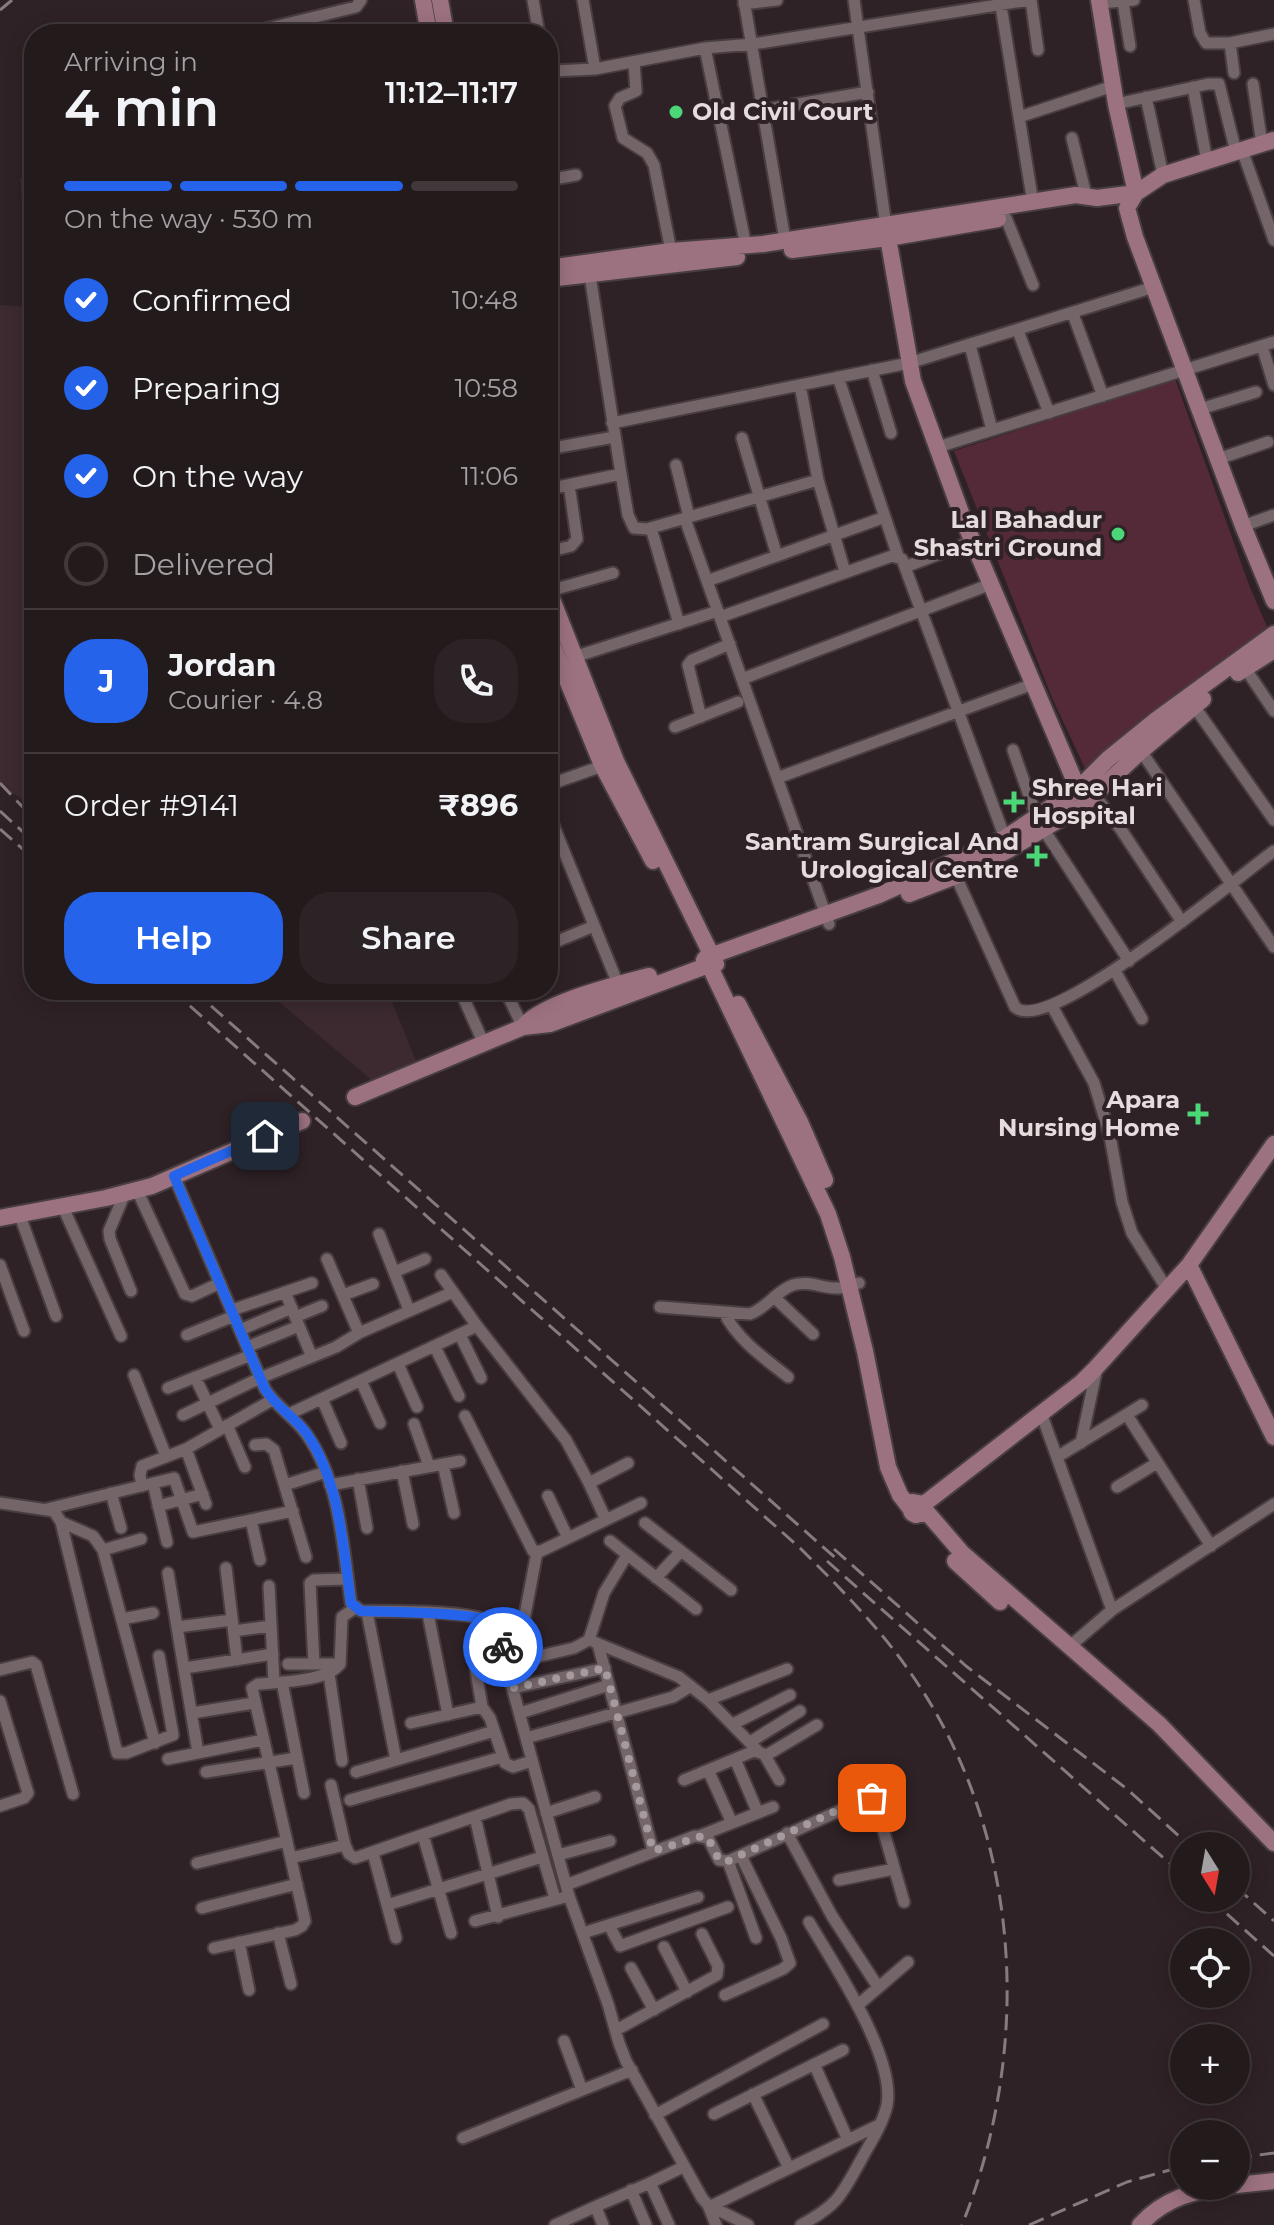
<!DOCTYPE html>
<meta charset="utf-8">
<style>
:root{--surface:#231a1c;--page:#2b2325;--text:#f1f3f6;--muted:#a3a1a3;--line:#40383b;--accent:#2563eb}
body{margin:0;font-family:Montserrat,sans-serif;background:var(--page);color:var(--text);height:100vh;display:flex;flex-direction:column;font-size:30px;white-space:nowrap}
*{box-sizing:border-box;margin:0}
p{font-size:26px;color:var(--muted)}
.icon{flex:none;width:44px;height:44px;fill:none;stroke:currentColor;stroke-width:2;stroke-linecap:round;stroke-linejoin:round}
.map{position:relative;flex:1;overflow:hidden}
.side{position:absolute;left:24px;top:24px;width:534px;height:976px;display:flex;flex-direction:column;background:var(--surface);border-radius:32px;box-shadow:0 4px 20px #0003,0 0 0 2px var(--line)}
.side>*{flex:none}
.needle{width:52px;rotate:169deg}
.fabs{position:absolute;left:1170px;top:1832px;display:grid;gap:16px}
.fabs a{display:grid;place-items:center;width:80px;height:80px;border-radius:50%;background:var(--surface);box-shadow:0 4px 20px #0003,0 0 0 2px var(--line);font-size:40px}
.pin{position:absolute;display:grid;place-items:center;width:68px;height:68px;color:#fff;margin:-34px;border-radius:16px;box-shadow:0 4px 12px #0006}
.courier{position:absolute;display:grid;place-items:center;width:80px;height:80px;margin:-40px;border:6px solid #2563eb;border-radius:50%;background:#fff;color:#222;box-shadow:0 2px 10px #0007}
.summary em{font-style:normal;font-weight:600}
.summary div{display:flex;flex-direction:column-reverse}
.summary{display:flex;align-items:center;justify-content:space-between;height:136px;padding:0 40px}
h1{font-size:52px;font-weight:600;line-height:60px}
.bar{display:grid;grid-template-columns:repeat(4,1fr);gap:12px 8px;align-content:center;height:96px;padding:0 40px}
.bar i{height:10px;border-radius:6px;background:var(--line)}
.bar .selected{background:var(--accent)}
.bar p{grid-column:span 4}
.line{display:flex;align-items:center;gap:20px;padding:0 40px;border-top:2px solid var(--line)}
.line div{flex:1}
.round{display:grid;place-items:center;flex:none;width:84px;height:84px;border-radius:32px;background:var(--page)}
ol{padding:0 40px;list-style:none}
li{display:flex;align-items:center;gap:24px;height:88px}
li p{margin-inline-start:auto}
li .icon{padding:8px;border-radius:50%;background:var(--accent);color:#fff;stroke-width:4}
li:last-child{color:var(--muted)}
li i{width:44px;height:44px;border:4px solid var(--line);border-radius:50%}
.primary-button{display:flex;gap:16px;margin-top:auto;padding:16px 40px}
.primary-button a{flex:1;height:92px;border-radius:32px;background:var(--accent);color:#fff;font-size:32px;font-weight:600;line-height:92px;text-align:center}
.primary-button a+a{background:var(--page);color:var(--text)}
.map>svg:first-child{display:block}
.built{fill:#3c2a30}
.green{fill:#552a38}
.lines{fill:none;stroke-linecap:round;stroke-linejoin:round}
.street-casing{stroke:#483e41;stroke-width:15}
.secondary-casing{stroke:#483e41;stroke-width:20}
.street{stroke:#746569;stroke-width:11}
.secondary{stroke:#9d7280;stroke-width:16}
.rail{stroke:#867b7e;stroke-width:3;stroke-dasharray:16 8;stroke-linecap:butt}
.done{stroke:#a59b9e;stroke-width:8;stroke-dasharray:0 14.4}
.route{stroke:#2563eb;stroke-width:10}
.poi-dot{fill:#4bd677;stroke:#2f2226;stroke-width:3}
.labels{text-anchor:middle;stroke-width:8;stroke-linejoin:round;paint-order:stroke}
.poi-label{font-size:24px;font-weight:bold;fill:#e5dcde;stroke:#2f2226;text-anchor:end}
</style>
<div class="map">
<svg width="1274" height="2225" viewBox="0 0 1274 2225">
<rect width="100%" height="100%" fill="#2f2226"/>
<path class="built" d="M34,177v629l-34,-20v-481l31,2 -11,-129z
M265,990h122l30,73 -43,19z"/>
<path class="green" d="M1175,379l74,206 22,51 -180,145 -38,-81 -99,-249z"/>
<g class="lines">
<g class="street-casing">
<path id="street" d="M533,0l6,34
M583,0l12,69
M744,0l41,240
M854,0l32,226
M1000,0l33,203
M1031,0l7,50
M1194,0l6,33 6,10h24l44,-9
M1123,2l7,44
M1100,3l34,-3
M744,4l33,-4
M245,34l111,-27 5,-7
M1230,43l4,30
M705,48l41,198
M634,62l2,29 -16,7 -5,8 8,32 24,15 7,12 17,86
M548,68l5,3 42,-2 110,-21 48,-4 276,-44
M1253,84l9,60
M1193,87l14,74
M1146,97l17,78
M1116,104l92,-20h11l17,68
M762,110l106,-18
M1019,117l94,-31
M1072,138l15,61
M1242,150l32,90
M548,180l28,-5
M1006,218l27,67
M589,269l32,205 7,41 6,13 13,1 171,-49 -18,-95
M1073,314l30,82
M1018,331l31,82
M970,345l22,85
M1262,346l12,39
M872,370l19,63
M838,377l60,179
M1200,409l56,-17
M612,423l297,-60 245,-76
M742,438l35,118
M938,447l336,-105
M548,449l66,-12
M1218,459l50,-17
M676,465l13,52
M818,480l27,92
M548,489l73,-15
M685,519l144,405
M1243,526l31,-11
M651,528l28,96
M548,552l23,-6 6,-7 -8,-54
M905,567l68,-26
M707,581l178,-64
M549,591l64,-18
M720,617l172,-61 10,3 103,279
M574,657l144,-46
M1245,668l29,43
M742,679l249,-95
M1194,706l80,114
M701,717l-13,-52 4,-5 38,-16
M675,727l63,-25
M1013,750l24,68
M1141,751l133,196
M777,778l256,-94
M548,785l60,-21
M1091,791l29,37 62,94
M548,812l72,177
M1044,830l85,131
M954,872l61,135c32,31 225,-132 259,-156
M548,945l46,-19
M1115,971l27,48
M460,990l24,54
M505,990l18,37
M1052,1006l42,77 16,53 12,66 10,31 35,56
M174,1176l91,213c11,18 30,28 42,46 33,47 36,112 44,168l10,8c29,1 113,-2 134,13l74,272 39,108 11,39 7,18 76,137 6,7 40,20
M137,1190l48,104 7,2 28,-13
M125,1193l-16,38 1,8 21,52
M62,1205l59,131
M19,1213l37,103
M379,1234l30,76
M327,1259l32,74
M0,1265l24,66
M394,1272l31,-13
M441,1275l36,51 89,114 23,43 17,37
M285,1292l27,65
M343,1295l30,-11
M774,1297l39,37
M660,1307l90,7c17,-6 26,-23 43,-29 17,-5 30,4 46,3 7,0 13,-3 20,-5
M232,1310l80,-27
M724,1313c15,28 39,44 64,64
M295,1317l27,-11
M240,1330l52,-22
M187,1335l47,-19
M460,1335l21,43
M247,1347l52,-21
M435,1347l24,49
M398,1364l19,43
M134,1375l32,81
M195,1377l25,52
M361,1381l19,42
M168,1388l83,-33
M322,1399l19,44
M1041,1413l71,197
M289,1414l188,-88
M183,1415l77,-37 76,-31 23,-14 94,-41
M1127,1415l84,131
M465,1416l68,135h8l100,-48
M414,1424l15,42
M227,1425l18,42
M1081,1443l16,-75
M255,1445l11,-1 8,6 32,107
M186,1449l20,55
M1057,1457l85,-52
M443,1464l11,49
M402,1471l11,53
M358,1479l9,49
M153,1483l14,59
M589,1483l39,-20
M285,1485l41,-13
M330,1485l130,-24
M142,1486l-2,-11 2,-9 44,-17 86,-49
M1117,1487l40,-24
M111,1493l10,35
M548,1496l20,42
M0,1503l54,8 7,11 56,231h9l47,-18 -14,-79
M158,1506l45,-12
M47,1509l127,-31 19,54 100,-21
M251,1520l9,40
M61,1522l32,14 10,14 52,193
M645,1523l86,67
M610,1541l86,68
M103,1550l38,-11
M226,1568l11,92
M168,1573l30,180
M656,1578l25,-27
M269,1586l5,96
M367,1612l29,148
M428,1614l20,101
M122,1619l31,-6
M489,1620h35l13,-68
M177,1627l55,-7
M234,1631l37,-5
M594,1642l85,35 29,23 51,52
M598,1644l55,207
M1069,1647l43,-37 162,-106
M288,1664h52
M314,1664l-4,-81 4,-3 33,-1
M185,1668l88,-14
M0,1670l32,-8 4,3 37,129
M329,1674l13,87
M282,1682l22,111
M513,1688l92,-20
M708,1700l79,-31
M0,1701l28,92 -4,5 -24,8
M192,1713l62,-10
M520,1713l89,-28
M411,1723l71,-16
M733,1724l57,-29
M526,1738l147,-41 18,-11
M750,1742l50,-31
M765,1756l52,-31
M168,1759l95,-19
M735,1759l23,54
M532,1761l-19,6 -8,-4 -15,-45 -8,-11 -6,-36 98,-23 15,-8 15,-47 23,-38
M708,1770l24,53
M206,1772l91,-14
M356,1772l138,-41
M684,1780l70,-29 10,3 15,26
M331,1785l14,60 4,9 6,4 156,-54 12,-1 6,6 25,86
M350,1800l152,-43
M546,1813l49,-16
M475,1817l23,100
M787,1833l45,83 46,71
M423,1835l28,98
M699,1836l74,-29
M373,1853l23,85
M558,1855l52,-14
M291,1858l54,-13
M728,1861l28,77
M197,1863l90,-22
M839,1880l55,-11
M566,1885l129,-49 13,2 11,22 9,1 142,-64 5,4 29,101
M387,1905l155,-48
M202,1908l95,-24
M475,1921l94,-25
M609,1925l11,21 108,-39
M278,1933l13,51
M583,1933l115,-36
M239,1942l10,48
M664,1947l23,45
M214,1948l81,-18 7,-4 3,-5 -53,-233 6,-4c22,-2 68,-2 82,-20l2,-47 13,-9
M631,1968l23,42
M725,1995l58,-26 7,-6 -9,-25 -40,-82
M858,2005l50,-43
M616,2030l101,-55 1,-9 -16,-32
M564,2041l18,49
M814,2064l34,76
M753,2094l36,74
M714,2114l129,-64
M655,2115l168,-91
M463,2138l169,-68
M650,2183l33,-16
M631,2190l15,35
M708,2205l8,20
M711,2206l168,-81
M555,2225l44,-20
M603,2225l-6,-15 2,-5 51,-22 19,42
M801,2225c37,-20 40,-29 60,-65 9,-17 22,-36 26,-55 9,-48 -54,-142 -78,-183"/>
</g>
<g class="secondary-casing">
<path id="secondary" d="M423,0l6,34
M440,0l6,34
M1099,0l17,104 20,89 -9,15 8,29 108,289 31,75
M886,226l27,155 51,140 114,268
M792,250l96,-12 110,-19
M548,268l123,-17 92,-7 313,-49 21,3 39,-5 27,-18 111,-35
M548,279l189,-22
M548,589l68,172 95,193
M548,634l54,131 51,96
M1238,673l36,-23
M909,894l47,-18 54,-27 72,-43 59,-55 62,-52
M713,955l3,9 -4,3 -6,-1 -2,-6 4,-5h5l166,-60 126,-57 73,-49 30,-30 48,-39 118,-86
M710,967l118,247 14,43 23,94 23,116 12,28 10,13
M738,1004l62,118 25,58
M523,1027c17,-24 96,-43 126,-51
M355,1097l168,-70 27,-3 156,-58
M0,1218l106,-20 46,-12 150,-65
M1189,1265l85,172
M924,1504l-11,-2 -3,6 2,5 4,2 7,-2 1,-9 158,-122 12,-12 95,-105 85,-121
M925,1510l37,43 197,171 115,119
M955,1561l45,41
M1236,2185l38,-4
M1140,2225c24,-27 55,-35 91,-39"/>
</g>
<use href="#street" class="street"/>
<use href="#secondary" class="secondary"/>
<path class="rail" d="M0,10l12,-10
M0,783l34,36
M0,811l34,31
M0,829l34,30
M172,990l628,558c40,40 80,80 112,127 111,160 121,373 50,550
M193,990l647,572
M834,1549l132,117 161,123 63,57
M827,1561l357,315
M1236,1887l38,34
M1209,1898l65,58
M1236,2158l38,-5
M1029,2225l98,-43 57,-16"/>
</g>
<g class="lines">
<path class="done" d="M503,1647l10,41 92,-20 48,183 49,-15 6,2 11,22 9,1 138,-64 6,1"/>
<path class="route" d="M265,1136l-91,40 91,213c11,18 30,28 42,45 33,48 36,113 44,169l10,8c21,1 121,1 133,12 5,6 7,17 9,24"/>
</g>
<g class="poi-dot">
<circle cx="676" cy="112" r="8"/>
<circle cx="1118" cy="534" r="8"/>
<path d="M1010 790h8v8h8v8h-8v8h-8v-8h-8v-8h8z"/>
<path d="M1033 844h8v8h8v8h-8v8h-8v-8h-8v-8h8z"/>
<path d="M1194 1102h8v8h8v8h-8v8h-8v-8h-8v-8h8z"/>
</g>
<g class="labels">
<g class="poi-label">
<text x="692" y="120" text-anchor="start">Old Civil Court</text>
<text x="1102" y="528">Lal Bahadur<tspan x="1102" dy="28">Shastri Ground</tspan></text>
<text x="1032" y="796" text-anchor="start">Shree Hari<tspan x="1032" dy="28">Hospital</tspan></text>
<text x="1019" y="850">Santram Surgical And<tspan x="1019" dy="28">Urological Centre</tspan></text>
<text x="1180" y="1108">Apara<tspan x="1180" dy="28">Nursing Home</tspan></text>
</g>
</g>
</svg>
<div class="fabs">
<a><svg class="needle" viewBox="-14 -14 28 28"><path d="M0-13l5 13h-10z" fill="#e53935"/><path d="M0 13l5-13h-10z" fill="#a3a1a3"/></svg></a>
<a><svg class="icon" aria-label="locate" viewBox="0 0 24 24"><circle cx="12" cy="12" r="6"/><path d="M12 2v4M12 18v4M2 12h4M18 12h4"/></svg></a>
<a>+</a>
<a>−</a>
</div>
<div class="pin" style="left:872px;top:1798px;background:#ea580c"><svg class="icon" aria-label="bag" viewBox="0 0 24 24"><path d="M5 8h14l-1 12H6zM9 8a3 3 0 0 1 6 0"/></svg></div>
<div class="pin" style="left:265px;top:1136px;background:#1f2937"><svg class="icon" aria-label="home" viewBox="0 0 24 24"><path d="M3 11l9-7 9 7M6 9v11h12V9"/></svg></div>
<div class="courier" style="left:503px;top:1647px"><svg class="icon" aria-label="bike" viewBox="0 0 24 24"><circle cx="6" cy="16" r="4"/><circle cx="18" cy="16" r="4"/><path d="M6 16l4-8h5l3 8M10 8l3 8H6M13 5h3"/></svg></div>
<section class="side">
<div class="summary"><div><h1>4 min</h1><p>Arriving in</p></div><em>11:12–11:17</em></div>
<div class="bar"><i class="selected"></i><i class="selected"></i><i class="selected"></i><i></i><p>On the way · 530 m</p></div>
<ol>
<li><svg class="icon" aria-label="check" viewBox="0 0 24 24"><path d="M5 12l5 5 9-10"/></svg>Confirmed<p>10:48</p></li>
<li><svg class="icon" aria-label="check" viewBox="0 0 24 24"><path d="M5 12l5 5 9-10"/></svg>Preparing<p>10:58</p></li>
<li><svg class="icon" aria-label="check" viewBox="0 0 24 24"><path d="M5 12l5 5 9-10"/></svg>On the way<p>11:06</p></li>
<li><i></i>Delivered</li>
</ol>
<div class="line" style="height:144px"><b class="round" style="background:var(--accent);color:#fff">J</b><div><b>Jordan</b><p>Courier · 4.8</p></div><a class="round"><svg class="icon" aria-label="phone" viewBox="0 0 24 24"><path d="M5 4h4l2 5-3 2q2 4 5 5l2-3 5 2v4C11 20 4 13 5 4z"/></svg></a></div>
<div class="line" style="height:104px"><div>Order #9141</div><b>₹896</b></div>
<div class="primary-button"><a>Help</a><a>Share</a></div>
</section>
</div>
